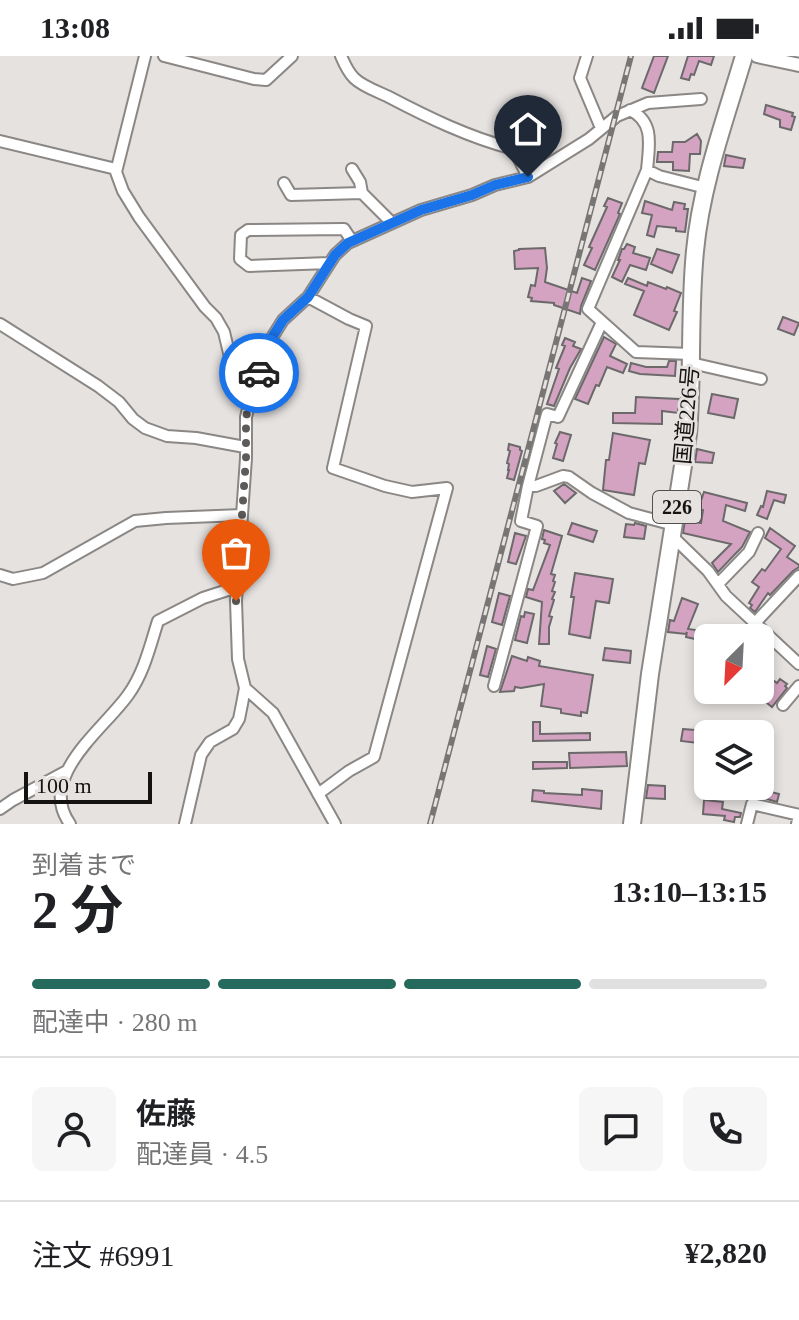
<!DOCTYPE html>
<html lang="ja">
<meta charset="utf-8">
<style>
:root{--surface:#fff;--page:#f6f6f6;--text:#202124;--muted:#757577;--line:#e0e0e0;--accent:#256a5c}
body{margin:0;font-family:"Times New Roman","Noto Sans JP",serif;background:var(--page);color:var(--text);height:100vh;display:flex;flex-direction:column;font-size:30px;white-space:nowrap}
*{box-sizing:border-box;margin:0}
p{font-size:26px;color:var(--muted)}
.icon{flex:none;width:44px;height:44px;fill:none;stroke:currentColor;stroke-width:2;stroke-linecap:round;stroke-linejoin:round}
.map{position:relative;height:768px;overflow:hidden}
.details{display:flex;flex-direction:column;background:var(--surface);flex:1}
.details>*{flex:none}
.needle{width:52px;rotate:204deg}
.fabs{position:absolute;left:694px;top:568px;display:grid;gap:16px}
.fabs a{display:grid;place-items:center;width:80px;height:80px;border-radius:12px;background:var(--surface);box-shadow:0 4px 12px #0003;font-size:40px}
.scale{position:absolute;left:24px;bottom:20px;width:128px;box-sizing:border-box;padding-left:8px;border:4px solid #141312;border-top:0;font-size:22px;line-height:28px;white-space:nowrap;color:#141312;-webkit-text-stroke:6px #e5e2e0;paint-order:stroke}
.pin{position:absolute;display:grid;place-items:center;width:68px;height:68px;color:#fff;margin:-82px -34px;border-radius:50% 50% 50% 0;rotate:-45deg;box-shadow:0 0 8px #0007}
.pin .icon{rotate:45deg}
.courier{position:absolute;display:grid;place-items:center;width:80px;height:80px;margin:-40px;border:6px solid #1a73e8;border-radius:50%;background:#fff;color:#222;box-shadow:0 2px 10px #0007}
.summary em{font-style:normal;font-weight:700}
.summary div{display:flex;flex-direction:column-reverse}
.summary{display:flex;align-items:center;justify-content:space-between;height:136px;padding:0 32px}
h1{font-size:52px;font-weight:700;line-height:60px}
.bar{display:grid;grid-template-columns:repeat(4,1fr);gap:12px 8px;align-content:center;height:96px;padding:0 32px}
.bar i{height:10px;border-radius:6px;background:var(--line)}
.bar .current{background:var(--accent)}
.bar p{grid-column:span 4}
.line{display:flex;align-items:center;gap:20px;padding:0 32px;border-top:2px solid var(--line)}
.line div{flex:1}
.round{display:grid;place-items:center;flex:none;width:84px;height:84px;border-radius:12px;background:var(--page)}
.status{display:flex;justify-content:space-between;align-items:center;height:56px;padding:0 40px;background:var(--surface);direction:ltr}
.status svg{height:22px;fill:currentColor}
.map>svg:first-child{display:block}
.building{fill:#d4a3c1;stroke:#6c696b;stroke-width:2}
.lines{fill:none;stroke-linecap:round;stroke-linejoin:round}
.minor-casing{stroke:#8a8785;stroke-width:14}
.tertiary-casing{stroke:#8a8785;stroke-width:16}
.trunk-casing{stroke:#8a8785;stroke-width:20}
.minor{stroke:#fff;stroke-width:10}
.tertiary{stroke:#fff;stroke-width:12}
.trunk{stroke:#fff;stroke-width:16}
.rail-casing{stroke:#787674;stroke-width:6}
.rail{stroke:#e5e2e0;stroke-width:3;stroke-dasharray:9;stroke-linecap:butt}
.done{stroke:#5d5b5a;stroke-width:8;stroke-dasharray:0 14.4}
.route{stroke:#1a73e8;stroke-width:10}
.labels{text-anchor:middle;stroke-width:6;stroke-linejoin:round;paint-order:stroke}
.shield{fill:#e5e2e0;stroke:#535150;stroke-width:2}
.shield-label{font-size:20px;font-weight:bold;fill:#141312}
.street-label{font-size:22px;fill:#141312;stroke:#e5e2e0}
</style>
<div class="status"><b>13:08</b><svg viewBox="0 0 49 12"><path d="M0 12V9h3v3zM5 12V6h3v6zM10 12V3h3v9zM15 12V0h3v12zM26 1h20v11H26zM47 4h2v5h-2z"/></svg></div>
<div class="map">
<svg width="799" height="768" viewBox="0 0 799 768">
<rect width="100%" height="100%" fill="#e5e2e0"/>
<path class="building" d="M654,0h14l-14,37 -12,-5z
M688,0h26l-3,9 -12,-4 -5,14 -3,-1 -2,6 -8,-2z
M766,49l27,8 -1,3 3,1 -4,13 -11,-3v-7l-16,-6z
M697,78l4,7 -1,13h-10l-1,17 -16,-1v-8h-16l1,-10h14l1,-10h12z
M726,99l19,4 -2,9 -19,-2z
M608,142l14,5 -4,10 2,1 -25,56 -11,-5 8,-17 -3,-1 18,-40 -3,-1z
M645,145l27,9 2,-8 11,2 -1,5h4l-3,23 -9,-1v-3l-19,-2 -3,11 -7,-2 5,-20 -10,-2z
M627,188l8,3 -2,6 17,5 -4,12 -16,-5 -8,17 -10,-5 8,-17h-2l4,-11h2z
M545,192l2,20 -2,14 32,11 5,-15 9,3 -10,25 -1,8 -26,-9v-2l-23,-2 1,-3 -4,-1 3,-12 4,1 3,-18 -23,1 -1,-18 5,-1v-1z
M657,193l22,6 -7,18 -21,-9z
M628,222l19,8 1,-4 18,7 1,-2 14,6 -7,18 3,1 -8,18 -35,-15 10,-24 -19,-7z
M783,261l16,6 -5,12 -16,-6z
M604,281l12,7 -6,12 17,8 -4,9 -16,-6 -8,19 -3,-1 -8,19 -13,-5z
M565,282l10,4 -2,4 8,3 -11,19 -16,38 -7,-2 12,-35 -3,-1 9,-22 -3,-1z
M669,305h7l-1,15 -35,-2 -11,-3 2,-8 15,4h21z
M712,338l26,5 -4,19 -26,-5z
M636,341l43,2 -1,14 -16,-2v13l-49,-1v-10h22z
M560,376l11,3 -8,26 -10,-3 4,-14 -2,-1z
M613,377l37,7 -5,24 -6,-1 -5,32 -31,-5 3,-30h3z
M509,388l11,3v3l2,1 -8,29 -7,-2 2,-8h-1l1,-6 -2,-1 3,-12 -2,-1z
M697,393l17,4 -2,10 -17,-1z
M564,428l12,9 -11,10 -11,-12z
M767,435l19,4 -2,8 -10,-3 -7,19 -10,-4 4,-9 2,1z
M704,436l43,11 -2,8 -19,-6 -3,16 27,11 -8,15 -24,25 -6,-9 19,-19 -48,-11 2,-13 16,3 2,-13 -5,-1z
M572,467l25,8 -4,11 -25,-8z
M635,467l11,3 -2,13 -20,-2 2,-13 8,1z
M770,472l25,18 -8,11 12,8v2l-6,4 -23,24 -2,-2 -13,19 -5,-4 2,-3 -3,-2 10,-16 -7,-5 10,-13 3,2 16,-22 -16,-11z
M544,474l18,6 -11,38 4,1 -2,6 2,1 -3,9 3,1 -3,7 2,1 -5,16 3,1 -3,10v17h-10l3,-42 -16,-5 2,-8 5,1 17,-45 -6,-2 1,-3 -3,-1z
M515,477l11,3 -10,28 -8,-2z
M575,517l38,6 -4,24 -13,-2 -6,37 -21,-4 5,-37h-3z
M499,537l11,3 -8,29 -10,-3z
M682,542l16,6 -10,25 8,1 -1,9 -9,-2 1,-5 -1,2 -18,-2 2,-12 4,1z
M525,556l9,2 -7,29 -12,-3 6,-24 3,1z
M487,590l9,3 -8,28 -8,-2z
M605,592l26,3 -1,12 -27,-3z
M512,600l15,5 1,-4 12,4 -1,5 54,9 -6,38 -6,-1v4l-20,-3v-4l-20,-3 3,-22 -23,4 -6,-1 -1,4 -14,1z
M780,623l7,5 -2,2 2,2 -15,19 -10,-8 4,-4 -3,-3 10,-12 4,3z
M533,666h7v12l50,-1v7l-57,1z
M683,673l24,2 -1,13 -25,-3z
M626,696l1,14 -57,2 -1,-15z
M533,706h34v6l-34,1z
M648,729l17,1v13l-19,-1z
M730,730h26l16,4 -1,2 8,2 -2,8 -47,-14z
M582,733l20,2 -1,18 -69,-8 1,-11 11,1v2l38,2z
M704,744l19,2 -1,7 19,4 -1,4h-5l-1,5 -10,-2 1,-4 -22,-2z"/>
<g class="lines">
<g class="minor-casing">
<path id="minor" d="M145,0l-29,116 7,19 16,26 66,90 11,11 8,14 9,38 5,10 14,13
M164,0l90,23 12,1 26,-24
M341,0c3,7 7,16 13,22 8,8 22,13 33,18 40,21 83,42 127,53l14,28
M587,0l-7,22 21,50
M630,54c25,12 19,36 17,60
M0,85l116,28
M352,113l8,13 2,11 30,30
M284,127l7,12 71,-2
M329,207l-80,3 -9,-7 1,-24 7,-5 96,-1 8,12
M308,241l41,22 17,7 -33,142 52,18 27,6 35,-4 -73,269 -25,14 -31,23
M0,268l98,62 21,16 14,17 12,9 22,8 29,2 49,9
M691,298l-55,-2 -48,-43 59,-139 12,6 47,12
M691,307l70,16
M528,430l19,-72 11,3 44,-95
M672,480l36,35 18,25 73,68
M0,519l13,4 30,-6 92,-52 31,-3 76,-3
M718,528l31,-32 9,-19
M755,567l44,-47
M494,630l43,-160 -16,-5 7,-35h8l27,-10 6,1 23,16 37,20 45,12
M245,632l28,25 62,111
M783,649l16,-19
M0,753l13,-9 54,-29
M70,768c-34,-47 34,-95 58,-129 16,-22 22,-49 30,-74l45,-23 34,-11
M185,768l16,-69 9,-13 23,-13 6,-10 3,-15 3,-16 -7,-29 -2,-58 10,-143v-41l6,-24 21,-57 10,-16 25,-23 27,-42 13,-12 73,-33 51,-15 23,-10 33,-8 61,-38 28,-23 31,-13 53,-4
M747,768l5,-20 47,11 -2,9"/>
</g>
<g class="tertiary-casing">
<path id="tertiary" d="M757,0l42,9"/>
</g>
<g class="trunk-casing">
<path id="trunk" d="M632,768l18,-150 38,-240c5,-61 1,-122 7,-183 6,-66 30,-131 49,-195"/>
</g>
<use href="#minor" class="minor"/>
<use href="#tertiary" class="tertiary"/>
<use href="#trunk" class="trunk"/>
<g class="rail-casing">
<path id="rail" d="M430,768l201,-768"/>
</g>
<use href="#rail" class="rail"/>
</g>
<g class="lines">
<path class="done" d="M236,545l10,-143v-41l6,-24 7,-20"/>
<path class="route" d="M259,317l14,-37 10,-16 25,-23 27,-42 13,-12 73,-33 51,-15 23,-10 33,-8"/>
</g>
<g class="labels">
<rect class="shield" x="653" y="435" width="48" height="32" rx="6"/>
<g class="shield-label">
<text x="677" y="458">226</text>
</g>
<g class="street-label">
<text transform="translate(686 359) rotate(-85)" y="8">国道226号</text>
</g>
</g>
</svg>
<div class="fabs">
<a><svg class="needle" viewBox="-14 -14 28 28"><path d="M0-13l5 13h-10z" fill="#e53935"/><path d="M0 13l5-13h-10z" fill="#757577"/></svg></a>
<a><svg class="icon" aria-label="layers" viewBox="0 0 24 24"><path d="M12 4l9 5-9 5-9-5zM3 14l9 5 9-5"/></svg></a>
</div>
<div class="scale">100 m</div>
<div class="pin" style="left:236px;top:545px;background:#ea580c"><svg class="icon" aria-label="bag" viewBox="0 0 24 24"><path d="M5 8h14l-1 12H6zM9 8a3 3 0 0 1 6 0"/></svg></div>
<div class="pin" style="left:528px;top:121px;background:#1f2937"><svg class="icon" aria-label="home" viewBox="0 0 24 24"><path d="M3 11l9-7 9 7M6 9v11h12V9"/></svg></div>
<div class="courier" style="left:259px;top:317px"><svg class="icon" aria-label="car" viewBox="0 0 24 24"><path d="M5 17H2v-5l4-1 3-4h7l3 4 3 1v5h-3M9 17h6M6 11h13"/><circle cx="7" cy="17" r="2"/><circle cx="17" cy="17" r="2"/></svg></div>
</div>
<section class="details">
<div class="summary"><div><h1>2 分</h1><p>到着まで</p></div><em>13:10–13:15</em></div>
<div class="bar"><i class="current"></i><i class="current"></i><i class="current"></i><i></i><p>配達中 · 280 m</p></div>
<div class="line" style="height:144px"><a class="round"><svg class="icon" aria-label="person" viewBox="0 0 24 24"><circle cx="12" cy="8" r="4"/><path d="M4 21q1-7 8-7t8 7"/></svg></a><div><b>佐藤</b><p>配達員 · 4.5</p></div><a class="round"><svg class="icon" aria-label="chat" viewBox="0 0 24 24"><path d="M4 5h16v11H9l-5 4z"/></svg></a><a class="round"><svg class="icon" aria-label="phone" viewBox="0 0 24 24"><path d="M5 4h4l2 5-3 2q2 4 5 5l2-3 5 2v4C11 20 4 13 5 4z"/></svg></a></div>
<div class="line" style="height:104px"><div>注文 #6991</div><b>¥2,820</b></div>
</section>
